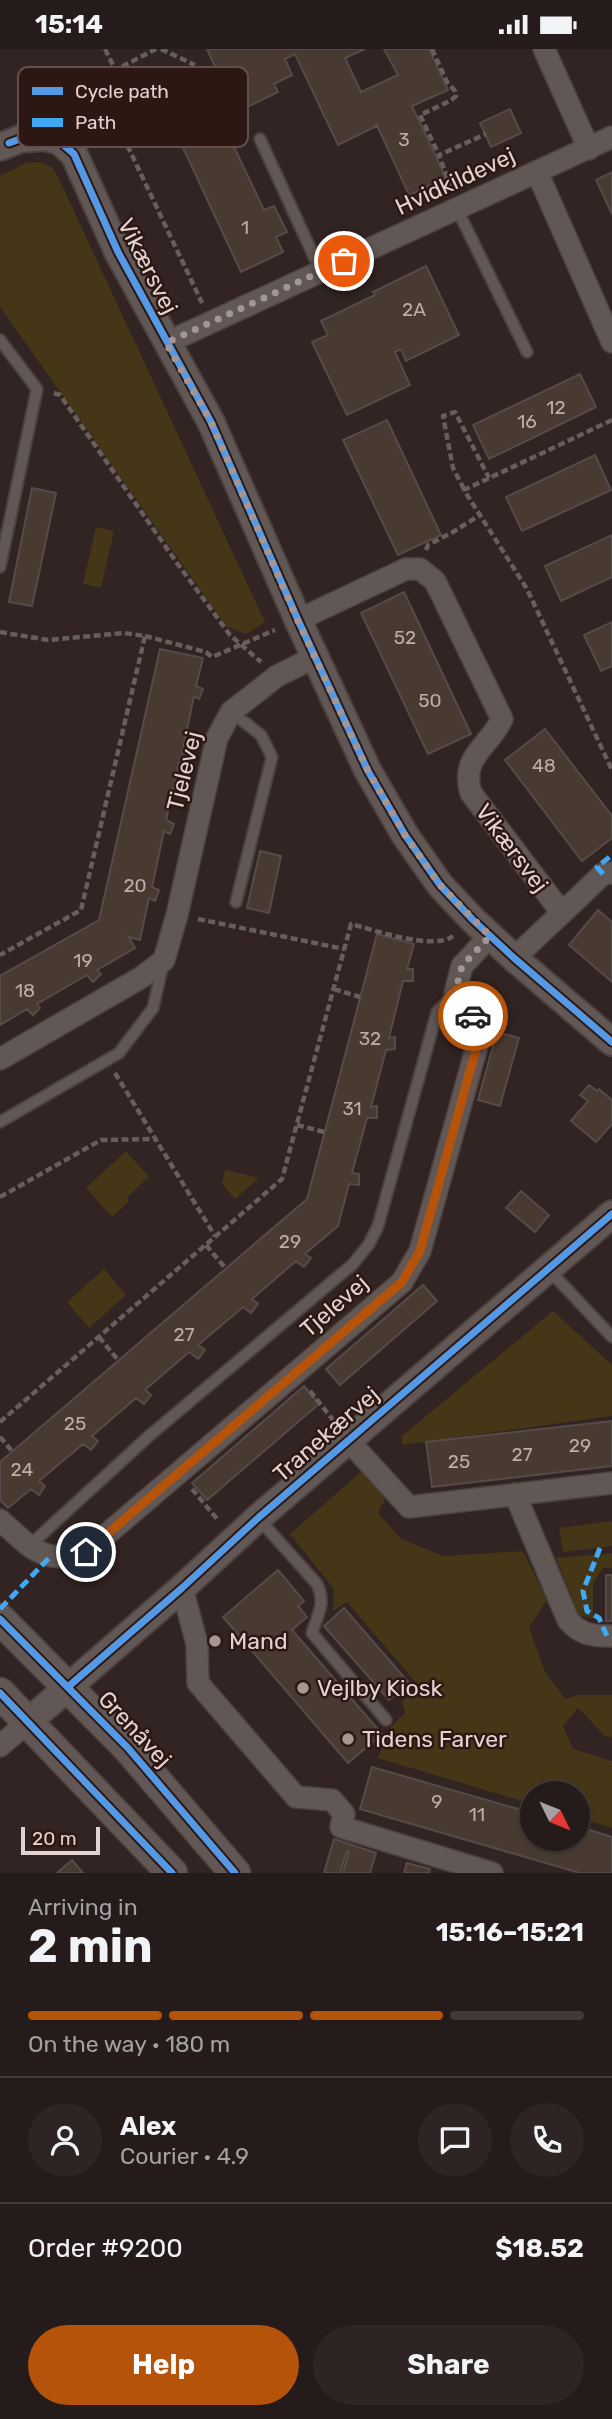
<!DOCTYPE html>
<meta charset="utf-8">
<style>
:root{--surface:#251b1a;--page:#2d2423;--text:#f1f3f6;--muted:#a3a1a2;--line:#423939;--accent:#b45309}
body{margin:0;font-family:Rubik,sans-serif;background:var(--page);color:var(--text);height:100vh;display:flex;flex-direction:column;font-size:26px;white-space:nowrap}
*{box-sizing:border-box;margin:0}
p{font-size:23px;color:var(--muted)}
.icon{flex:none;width:38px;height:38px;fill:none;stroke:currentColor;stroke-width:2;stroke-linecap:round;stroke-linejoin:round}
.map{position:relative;height:1824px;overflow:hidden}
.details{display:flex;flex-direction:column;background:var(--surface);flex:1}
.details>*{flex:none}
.needle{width:46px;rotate:133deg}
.tools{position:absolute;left:520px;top:1732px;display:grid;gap:14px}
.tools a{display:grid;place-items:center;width:70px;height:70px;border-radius:50%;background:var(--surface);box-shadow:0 2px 5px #0004,0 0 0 2px var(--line);font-size:35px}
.scale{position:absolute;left:21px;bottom:18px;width:79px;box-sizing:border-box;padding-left:7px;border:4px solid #e3d3d0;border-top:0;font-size:19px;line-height:24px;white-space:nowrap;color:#e3d3d0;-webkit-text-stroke:5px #2d1713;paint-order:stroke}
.pin{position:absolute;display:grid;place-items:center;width:60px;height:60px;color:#fff;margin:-30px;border:4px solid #fff;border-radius:50%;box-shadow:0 2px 7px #0007}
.courier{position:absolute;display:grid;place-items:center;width:70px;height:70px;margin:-35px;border:5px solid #b45309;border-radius:50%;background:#fff;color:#222;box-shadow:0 2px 9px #0007}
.summary em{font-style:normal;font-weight:700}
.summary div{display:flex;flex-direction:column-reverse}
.summary{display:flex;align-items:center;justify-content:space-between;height:119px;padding:0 28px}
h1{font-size:46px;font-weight:700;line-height:52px}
.bar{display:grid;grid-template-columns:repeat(4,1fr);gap:10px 7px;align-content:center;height:84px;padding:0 28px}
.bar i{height:9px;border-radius:5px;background:var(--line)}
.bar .on{background:var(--accent)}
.bar p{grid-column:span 4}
.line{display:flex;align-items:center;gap:18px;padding:0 28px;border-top:2px solid var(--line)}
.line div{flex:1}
.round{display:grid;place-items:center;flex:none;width:74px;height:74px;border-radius:37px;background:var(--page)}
.action{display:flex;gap:14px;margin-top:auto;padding:14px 28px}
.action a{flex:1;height:80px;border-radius:42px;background:var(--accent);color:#fff;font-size:28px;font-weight:700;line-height:80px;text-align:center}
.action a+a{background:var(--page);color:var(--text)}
.status{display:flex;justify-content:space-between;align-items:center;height:49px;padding:0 35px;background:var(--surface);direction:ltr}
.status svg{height:19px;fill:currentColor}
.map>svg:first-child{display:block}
.green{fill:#443616}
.building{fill:#483a31;stroke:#564b48;stroke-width:2}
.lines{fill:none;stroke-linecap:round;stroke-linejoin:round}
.service-casing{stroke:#4c413f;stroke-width:14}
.minor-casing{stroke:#4c413f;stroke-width:24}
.tertiary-casing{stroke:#4c413f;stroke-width:30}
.secondary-casing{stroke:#4c413f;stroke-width:33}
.path{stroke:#685f5d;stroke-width:4.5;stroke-dasharray:7 3.5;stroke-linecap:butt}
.service{stroke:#615755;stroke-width:10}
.minor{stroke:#615755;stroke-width:21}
.tertiary{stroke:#615755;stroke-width:26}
.secondary{stroke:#615755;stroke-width:30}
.quiet{stroke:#3fa9f5;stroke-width:5;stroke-dasharray:10 5;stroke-linecap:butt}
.cycleway-casing{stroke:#2d1713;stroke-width:11}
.cycleway{stroke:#5399e6;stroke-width:7}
.done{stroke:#a59693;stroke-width:7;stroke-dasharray:0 12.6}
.route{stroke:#b45309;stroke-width:9}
.poi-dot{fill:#a59693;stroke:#2d1713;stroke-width:2.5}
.labels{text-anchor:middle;stroke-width:5;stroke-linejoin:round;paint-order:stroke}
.number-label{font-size:19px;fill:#bcada8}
.street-label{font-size:23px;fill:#e3d3d0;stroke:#2d1713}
.poi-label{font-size:23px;fill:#e3d3d0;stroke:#2d1713;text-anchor:start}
.key{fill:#2d1713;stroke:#644f4c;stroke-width:2}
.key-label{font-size:19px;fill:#e3d3d0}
</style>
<div class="status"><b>15:14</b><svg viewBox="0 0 49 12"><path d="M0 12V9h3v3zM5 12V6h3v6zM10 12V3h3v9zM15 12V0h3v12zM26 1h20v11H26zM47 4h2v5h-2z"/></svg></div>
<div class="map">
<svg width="612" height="1824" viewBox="0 0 612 1824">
<rect width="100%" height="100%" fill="#312422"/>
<path class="green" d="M41,113l12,6 7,13 205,441 -19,12 -20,-8 -226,-319v-131l27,-13z
M96,478l18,4 -13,57 -18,-4z
M126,1102l23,26 -22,20 2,4 -17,16 -26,-29z
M225,1121l34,8 -24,21 -13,-15z
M104,1220l22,26 -37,33 -22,-26z
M553,1262l59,54v51l-210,29v-9z
M362,1422l23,28 -7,14 23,26 43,17 79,-5 24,49 -18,27 15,43 21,29 13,-4h34v42l-7,-1 -27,-28 -15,18 10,23 39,12v67l-34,-11v-23h-46v10l-154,-46 11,-29 16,-16 -3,-11 16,-17 -71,-83 -14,9 1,-22 -44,-55z
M612,1472v25l-49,6 -4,-24z
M612,1504v15h-9l-10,15v35l-14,-2 -23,-58z"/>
<path class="building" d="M207,0h158l-20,9 16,34 37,-17 -14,-26h45l19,41 -36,16 34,72 -37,17 -33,-72 1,3 -39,19 -43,-91 -10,5 7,16 -18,9 4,8 -43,21 -4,-9 -14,7 47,99 10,-4 13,26 -11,5 7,15 -42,20 -84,-180 43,-20 2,6 15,-7z
M510,60l11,24 -30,14 -11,-24z
M612,123v42l-16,-34z
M426,217l33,69 -53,26 -5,-12 -6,3 15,33 -63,30 -35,-73 16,-7 -7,-14 54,-26 -2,-3z
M580,325l16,33 -107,52 -16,-34z
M387,371l54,115 -43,20 -55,-115z
M595,406l16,35 -89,41 -16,-34z
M32,439l24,5 -24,113 -23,-4z
M612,486v42l-51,24 -16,-35z
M404,543l67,142 -43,20 -67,-141z
M612,573v44l-11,5 -17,-36z
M160,600l43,9 -7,28 7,3 -4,10 -5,-3 -12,57 7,3 -5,10 -5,-3 -13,57 8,4 -4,10 -6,-3 -12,56 7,3 -4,11 -6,-3 -9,42 -11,-3 6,11 -38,22 4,4 -8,8 -6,-7 -50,29 3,4 -7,7 -6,-6 -27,16v-49l99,-56z
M545,680l67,87v22l-30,23 -77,-101z
M260,802l21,5 -12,57 -22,-5z
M598,861l14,12v60l-43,-37z
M377,885l37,10 -7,25h6v12h-10l-14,57 6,-1v12l-9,1 -15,57 6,-1v12h-10l-15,55 7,1v11l-10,-1 -11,42 -33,28 6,4 -7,9 -8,-6 -44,38 6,5 -7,9 -8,-6 -45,38 7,5 -7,9 -9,-7 -44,38 6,5 -7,9 -8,-6 -44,38 6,5 -7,9 -8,-6 -44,37 6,5 -6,9 -8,-6 -23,19 -8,-8v-38l307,-263z
M497,983l22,6 -19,68 -22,-6z
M589,1036l8,6 2,-2 13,11v24l-16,18 -25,-21 17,-20 -8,-6z
M521,1142l28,24 -14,17 -29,-24z
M423,1236l14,16 -97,84 -14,-16z
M304,1337l15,18 -112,96 -15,-17z
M612,1372v45l-180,21 -6,-45z
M278,1521l26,31 -6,5 9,11 -15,13 90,104 -34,29 -125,-146z
M606,1526h6v46h-6z
M344,1559l65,75 -20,17 -65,-74z
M372,1718l160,46v26h46v-13l34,11v36h-32l-220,-64z
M334,1790l42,14 -6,20h-27l6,-21 -2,-1 -7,22h-16z
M72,1811l11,13h-26z
M407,1814l23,6 -1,4h-25z"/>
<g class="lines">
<g class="service-casing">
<path id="service" d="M260,90l61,133
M457,160l70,143
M0,291l37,49 -37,178
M231,663l30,23 11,22 -36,145
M0,1073l119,-69 34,-45 10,-44
M549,1221l63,67
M258,1469l59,66c9,19 1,30 -5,49l74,87
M29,1497l120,-110 204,-172 16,-20 9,-18 59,-214 18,-19"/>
</g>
<g class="minor-casing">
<path id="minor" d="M544,0l45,100
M537,123l75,170
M166,294l446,-206
M298,571l108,-51h14l15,12 67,138c-14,29 -42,38 -31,74l91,120 41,-39 9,-1
M514,909l48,-45
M0,1010l142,-82 22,-17 13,-45 40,-177 14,-26 46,-36 38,-19
M348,1391l61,67 203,-24
M515,1445l53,126c13,15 24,16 44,16
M0,1471c29,26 45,47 86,32l316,-270 18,-31 62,-223 -27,-35 7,-27 28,-30
M182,1539l15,56 1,39 98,114 36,3 12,14 -3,13 151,46
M0,1697l28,-24"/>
</g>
<g class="tertiary-casing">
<path id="tertiary" d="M0,98l20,-8 25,-2 14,4 15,13 44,98 93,170 87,198 70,151 37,64 35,50 33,35 41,38 98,84
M28,1673l154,-134 76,-70 354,-304"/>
</g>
<g class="secondary-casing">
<path id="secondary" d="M0,1570l128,129 107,125
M0,1644l172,180"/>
</g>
<path class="path" d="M105,0l10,20
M161,0l34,16
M432,0l15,33 8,9 1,5 -6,5 -30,14 19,40
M96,30l106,224
M57,65l8,-18 91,-47
M451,139l-12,-33 47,-21
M54,344l6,2 117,168 53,72 31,27
M612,371l-148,70 63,99 85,181
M464,440l-11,-21 -10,-52 12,-4 34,66
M426,501l2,-5 25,-13 27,-17
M0,583l48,8 76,-7 21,3 -64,274 -81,45
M145,587l61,16 6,5 63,-27
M198,870l146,30
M334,940l26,8
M115,1024l100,163
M297,1076l27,7
M0,1148l101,-57 53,-1
M206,1196l20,24
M99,1288l19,23
M310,1342l23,29
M0,1373l282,-243 69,-255c23,6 83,27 102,12
M0,1388l12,14
M192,1440l26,31"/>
<use href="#service" class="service"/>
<use href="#minor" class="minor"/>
<use href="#tertiary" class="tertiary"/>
<use href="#secondary" class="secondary"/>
<path class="quiet" d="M603,825l-6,-7 15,-12
M600,1499l-17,43 4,20 12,7 8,18
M0,1560l50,-52"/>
<g class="cycleway-casing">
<path id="cycleway" d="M9,94l11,-4 25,-2 14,4 15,13 44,98 93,170 87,198 70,151 37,64 35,50 33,35 41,38 98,84
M0,1570l128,129 107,125
M69,1637l113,-98 76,-70 354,-304
M0,1644l172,180"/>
</g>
<use href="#cycleway" class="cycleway"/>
</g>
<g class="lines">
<path class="done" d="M344,212l-178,82 45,79 87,199 70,150 37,64 35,50 50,51 -28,30 -7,27 18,23"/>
<path class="route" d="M86,1503l316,-270 18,-31 62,-223 -9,-12"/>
</g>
<g class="poi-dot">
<circle cx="215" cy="1592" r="7"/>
<circle cx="303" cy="1639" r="7"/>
<circle cx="348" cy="1690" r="7"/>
</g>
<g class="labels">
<g class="number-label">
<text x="404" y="97">3</text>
<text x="245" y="185">1</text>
<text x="414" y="267">2A</text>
<text x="556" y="365">12</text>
<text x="527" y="379">16</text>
<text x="405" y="595">52</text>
<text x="430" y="658">50</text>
<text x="544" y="723">48</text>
<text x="135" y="843">20</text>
<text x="83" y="918">19</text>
<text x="25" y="948">18</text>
<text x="370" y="996">32</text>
<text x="352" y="1066">31</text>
<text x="290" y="1199">29</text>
<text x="184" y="1292">27</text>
<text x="75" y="1381">25</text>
<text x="580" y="1403">29</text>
<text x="522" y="1412">27</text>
<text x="459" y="1419">25</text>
<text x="22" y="1427">24</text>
<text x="437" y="1759">9</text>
<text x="477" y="1772">11</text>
</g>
<g class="street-label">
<text transform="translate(455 132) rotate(-25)" y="8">Hvidkildevej</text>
<text transform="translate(148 217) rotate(63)" y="8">Vikærsvej</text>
<text transform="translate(184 722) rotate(-76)" y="8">Tjelevej</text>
<text transform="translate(512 799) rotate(53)" y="8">Vikærsvej</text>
<text transform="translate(334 1257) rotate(-41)" y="8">Tjelevej</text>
<text transform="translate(326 1385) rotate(-41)" y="8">Tranekærvej</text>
<text transform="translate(135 1680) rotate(47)" y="8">Grenåvej</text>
</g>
<g class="poi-label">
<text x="229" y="1600">Mand</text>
<text x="317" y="1647">Vejlby Kiosk</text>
<text x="362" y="1698">Tidens Farver</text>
</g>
</g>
<rect x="18" y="18" width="230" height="80" rx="10" class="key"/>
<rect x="32" y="38" width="31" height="8" fill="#5399e6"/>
<rect x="32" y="69" width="31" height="9" fill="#3fa9f5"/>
<g class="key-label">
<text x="75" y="49">Cycle path</text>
<text x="75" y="80">Path</text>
</g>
</svg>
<div class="tools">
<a><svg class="needle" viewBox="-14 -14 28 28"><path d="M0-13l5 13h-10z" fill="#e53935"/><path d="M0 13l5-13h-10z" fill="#a3a1a2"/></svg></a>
</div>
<div class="scale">20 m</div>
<div class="pin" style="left:344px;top:212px;background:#ea580c"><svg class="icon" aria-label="bag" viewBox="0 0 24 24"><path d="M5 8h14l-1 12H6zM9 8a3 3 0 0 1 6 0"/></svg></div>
<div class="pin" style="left:86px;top:1503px;background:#1f2937"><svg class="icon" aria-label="home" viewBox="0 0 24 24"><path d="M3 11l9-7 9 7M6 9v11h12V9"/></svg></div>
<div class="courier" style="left:473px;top:967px"><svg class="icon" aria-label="car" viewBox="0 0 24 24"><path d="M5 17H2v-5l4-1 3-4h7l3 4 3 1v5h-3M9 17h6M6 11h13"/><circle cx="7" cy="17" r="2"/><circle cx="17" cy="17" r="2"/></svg></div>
</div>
<section class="details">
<div class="summary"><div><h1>2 min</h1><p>Arriving in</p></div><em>15:16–15:21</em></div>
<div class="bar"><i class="on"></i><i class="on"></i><i class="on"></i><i></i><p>On the way · 180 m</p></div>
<div class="line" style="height:126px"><a class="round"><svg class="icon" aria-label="person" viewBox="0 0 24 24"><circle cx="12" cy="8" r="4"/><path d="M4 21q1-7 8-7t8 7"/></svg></a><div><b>Alex</b><p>Courier · 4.9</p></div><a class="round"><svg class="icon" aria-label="chat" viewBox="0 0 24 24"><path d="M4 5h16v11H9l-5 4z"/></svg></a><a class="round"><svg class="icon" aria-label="phone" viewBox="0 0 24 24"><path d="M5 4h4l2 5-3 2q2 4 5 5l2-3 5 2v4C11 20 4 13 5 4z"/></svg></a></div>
<div class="line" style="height:91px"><div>Order #9200</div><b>$18.52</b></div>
<div class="action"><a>Help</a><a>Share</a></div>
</section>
